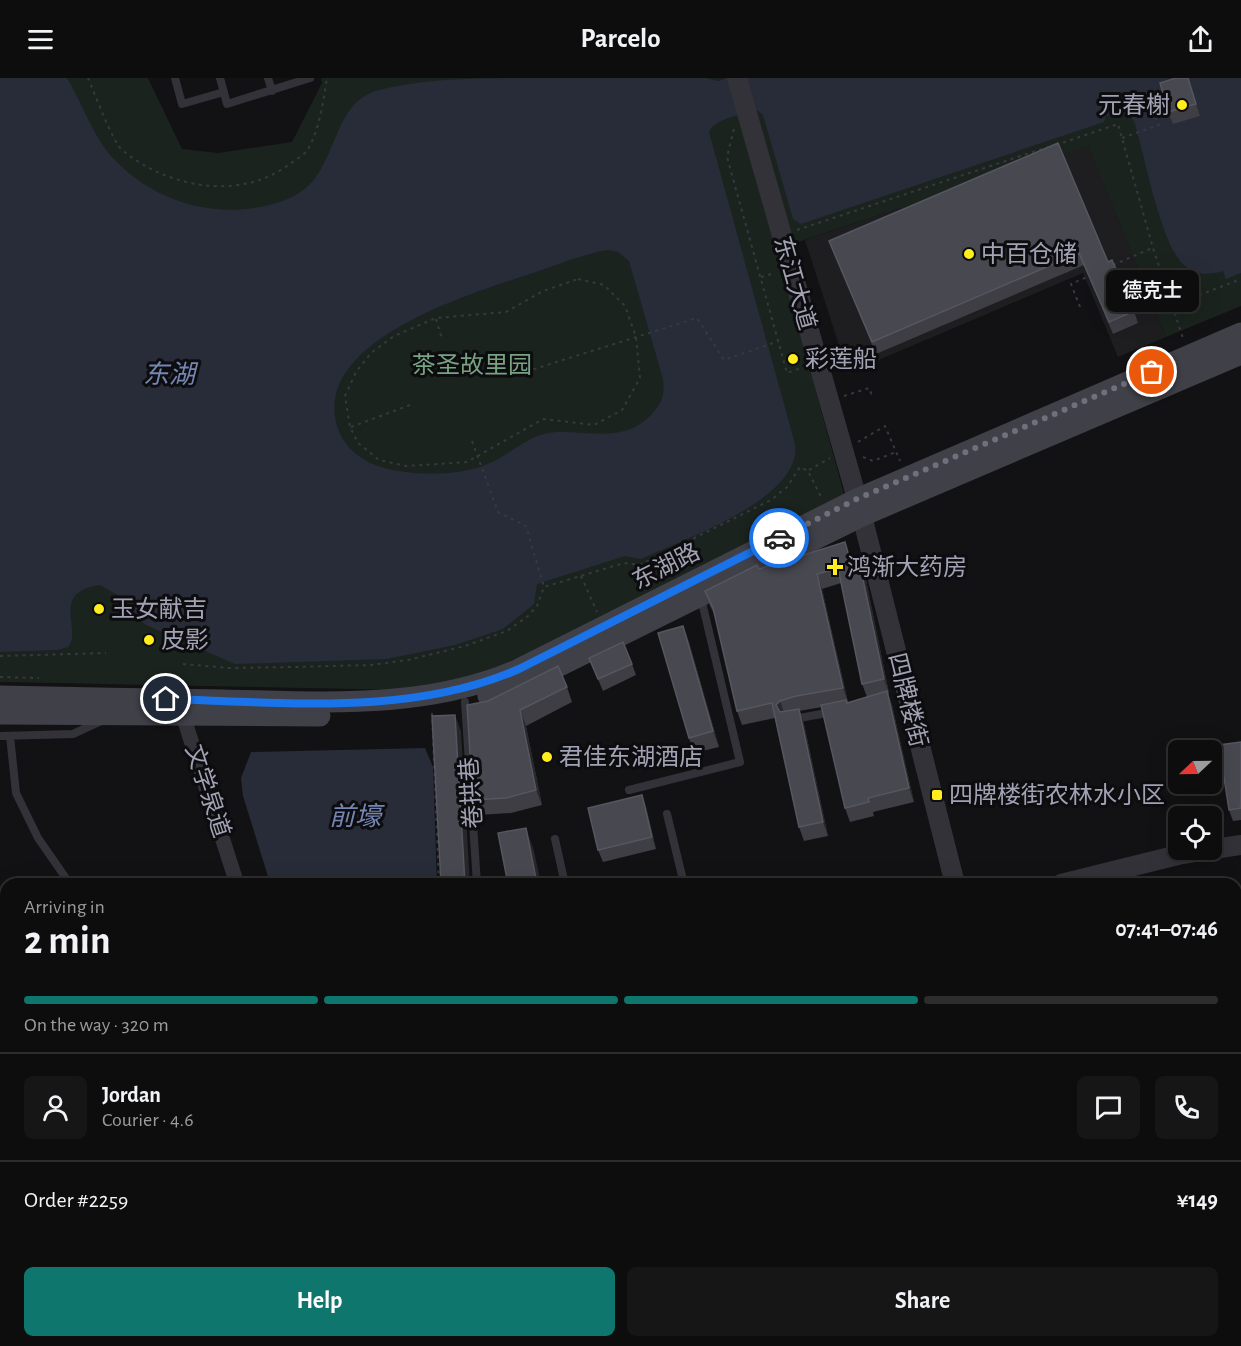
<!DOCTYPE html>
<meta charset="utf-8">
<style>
:root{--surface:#0e0d0e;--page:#171617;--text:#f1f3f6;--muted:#9b9c9e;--line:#2e2d2e;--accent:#0f766e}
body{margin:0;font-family:"Alegreya Sans","Noto Sans SC",sans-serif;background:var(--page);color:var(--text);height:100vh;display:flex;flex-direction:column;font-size:22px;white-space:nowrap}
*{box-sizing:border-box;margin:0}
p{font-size:20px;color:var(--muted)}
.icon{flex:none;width:33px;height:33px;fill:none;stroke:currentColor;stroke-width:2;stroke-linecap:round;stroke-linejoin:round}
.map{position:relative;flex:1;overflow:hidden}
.drawer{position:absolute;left:0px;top:800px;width:1242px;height:470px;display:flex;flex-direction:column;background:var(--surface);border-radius:18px 18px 0 0;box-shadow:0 6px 24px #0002,0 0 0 2px var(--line)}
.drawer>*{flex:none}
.needle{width:39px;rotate:248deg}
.buttons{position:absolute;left:1168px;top:662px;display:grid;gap:12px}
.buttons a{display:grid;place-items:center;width:54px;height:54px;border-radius:9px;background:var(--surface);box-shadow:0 6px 24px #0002,0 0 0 2px var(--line);font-size:30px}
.pin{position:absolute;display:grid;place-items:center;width:51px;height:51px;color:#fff;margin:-26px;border:3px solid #fff;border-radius:50%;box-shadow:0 2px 6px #0007}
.courier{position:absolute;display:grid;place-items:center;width:60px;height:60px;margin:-30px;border:4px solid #1a73e8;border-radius:50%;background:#fff;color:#222;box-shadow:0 2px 8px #0007}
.bubble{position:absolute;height:42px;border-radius:9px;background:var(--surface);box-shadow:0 6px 24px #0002,0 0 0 2px var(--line);font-size:20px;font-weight:600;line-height:42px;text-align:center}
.overview em{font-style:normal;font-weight:600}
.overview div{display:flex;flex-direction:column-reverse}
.overview{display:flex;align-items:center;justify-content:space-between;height:102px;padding:0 24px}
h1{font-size:39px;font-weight:600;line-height:45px}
.bar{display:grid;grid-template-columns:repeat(4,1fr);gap:9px 6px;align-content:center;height:72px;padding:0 24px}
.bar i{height:8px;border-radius:4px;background:var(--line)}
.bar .selected{background:var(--accent)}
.bar p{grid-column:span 4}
.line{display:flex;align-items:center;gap:15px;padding:0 24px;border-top:2px solid var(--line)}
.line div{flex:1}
.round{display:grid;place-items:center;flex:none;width:63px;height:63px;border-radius:9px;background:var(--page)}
.cta{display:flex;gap:12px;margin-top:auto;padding:12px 24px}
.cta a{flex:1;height:69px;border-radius:9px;background:var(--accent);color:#fff;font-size:24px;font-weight:600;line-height:69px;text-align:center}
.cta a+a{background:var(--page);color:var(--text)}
header{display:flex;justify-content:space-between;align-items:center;height:78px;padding:0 24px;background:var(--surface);font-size:27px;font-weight:600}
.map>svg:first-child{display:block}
.built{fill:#1e1d20}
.green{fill:#1b231e}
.water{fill:#272c38;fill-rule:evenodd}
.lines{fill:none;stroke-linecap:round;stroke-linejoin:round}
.path{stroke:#383840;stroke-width:2;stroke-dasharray:3 4.5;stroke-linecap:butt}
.service{stroke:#333239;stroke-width:8}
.minor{stroke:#333239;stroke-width:15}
.tertiary{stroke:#333239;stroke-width:20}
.secondary{stroke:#404049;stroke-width:21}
.wall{fill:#3e3e44;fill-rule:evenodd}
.shaded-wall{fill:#28272b}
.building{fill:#484850;stroke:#565660;stroke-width:1.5}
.done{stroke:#706f7c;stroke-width:6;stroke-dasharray:0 10.8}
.route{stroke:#1a73e8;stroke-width:8}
.poi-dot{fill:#ffed1e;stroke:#0d0c0e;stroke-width:2}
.labels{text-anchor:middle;stroke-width:6;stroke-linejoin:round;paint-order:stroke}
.poi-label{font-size:24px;fill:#a2a2b5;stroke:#0d0c0e;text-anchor:start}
.street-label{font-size:24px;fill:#a2a2b5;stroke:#0d0c0e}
.park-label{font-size:24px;fill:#77a284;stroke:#0d0c0e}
.water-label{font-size:26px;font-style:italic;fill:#7586b4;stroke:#0d0c0e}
</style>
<header><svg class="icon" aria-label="menu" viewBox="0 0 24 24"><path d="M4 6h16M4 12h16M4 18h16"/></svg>Parcelo<svg class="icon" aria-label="share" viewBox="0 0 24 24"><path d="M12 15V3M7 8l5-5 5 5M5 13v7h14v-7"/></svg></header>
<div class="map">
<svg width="1241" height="1268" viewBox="0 0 1241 1268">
<rect width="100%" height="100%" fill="#121113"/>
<path class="built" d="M1088,67l78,192 -48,20 -35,-84 -235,100 -43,-133z"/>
<path class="green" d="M0,0h148l34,71 36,4 74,-11 30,-59 -1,-5h920v228l-75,31 -78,-191 -311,103 67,245 -289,151 -95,37 -57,8 -403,-8z
M0,891l6,19v306l-6,-46z"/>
<path class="water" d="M0,0h67c15,25 26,58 45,79 39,42 93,60 148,50 20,-4 38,-10 52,-25 25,-29 24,-77 63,-91 48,-13 105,-13 154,-13 59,0 118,0 177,0l12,3 9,-3h514v195l-15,6 -3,-8c-14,4 -27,5 -39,-6 -24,-21 -39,-110 -50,-144l-7,-8 -21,3 -2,6 -303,102 -8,-5 -30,-104 -6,-5c-14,5 -42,8 -48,22l86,312c8,55 -113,96 -154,115l-16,-3 -88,28 -3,20 -31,25 -48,16 -68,14 -152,5 -89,-39 -15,-12 -12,-17 -19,-11c-51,7 -17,45 -32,62l-11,3 -57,2zM608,172l10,2 11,9 34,118c2,16 -1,24 -12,36 -28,28 -59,16 -94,17 -26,1 -42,19 -65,30 -27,13 -64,14 -93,9 -28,-4 -53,-17 -62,-45 -25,-86 136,-133 193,-152 25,-8 52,-20 78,-24z
M425,670l8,19 4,116h-167l-27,-87 -2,-18 10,-26z
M0,954l6,20v113l-6,-26z
M380,1263h153l1,5h-154z"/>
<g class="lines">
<path class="path" d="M88,0c6,14 24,62 33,71 46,39 120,53 170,14 5,-4 14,-8 17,-14 12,-21 15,-47 19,-71
M734,51l-7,28 60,216 17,-6
M1122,60l37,-13 -5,-12 14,-5
M1056,67l62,-21 35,124 30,90
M797,152l254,-84
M1113,187l39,-17
M761,199l14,-4
M578,201l26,6 21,21 11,31 4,41 -18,32 -28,15 -51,-6 -76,43 -61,4 -27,-6 -21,-17 -8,-16 -5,-31 11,-24 15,-19 23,-17 42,-18 70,-6 37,-21z
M1171,228l70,-27
M1080,229l-9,-23 18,-8
M436,241l6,20
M512,298l185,-58 27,42 55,-19
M844,318l25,-8 4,10
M351,349l59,-22
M472,363l26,71 28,14 18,61
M858,364l27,-16 15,35
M863,379l10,4 23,-9
M809,392l21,-12
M581,498l16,36
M0,578l106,-3
M183,586l46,4 65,-1 77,-2 37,-5 57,-14 42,-15 21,-15 9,-10 7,-19 80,-24 16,2 131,-65 16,-13 13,-20 8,4 13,26
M0,599l39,1
M432,635l7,171
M477,1263l1,5
M540,1263l1,5"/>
<path class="service" d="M175,0l7,26 42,-12
M220,0l7,26 83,-26
M268,0l4,13
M465,624l12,182
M794,641l38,-7
M0,658l73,-2 28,-13
M10,658l6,57 22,45 32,46
M629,712l111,-28 -39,-164
M667,736l17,70
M555,761l10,45
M0,899l6,19
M0,1153l6,23
M15,1263l1,5
M70,1263v5
M118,1263l1,5
M313,1263l1,5"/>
<path class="minor" d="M180,628l57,178
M347,1263v5
M567,1263v5"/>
<path class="tertiary" d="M737,0l125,438 93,368
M1061,806l121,-30 59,-9
M0,1038l6,-2
M1079,1263l1,5"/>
<path class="secondary" d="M0,618c74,2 149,3 223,4 100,2 203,10 296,-31l338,-170 384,-166
M488,618l37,-13 337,-167 379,-162
M0,636l320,2"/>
</g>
<path class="wall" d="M1192,9l8,29 -27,8 -5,-12z
M1058,65l50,119 26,49 4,12 -25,11 -29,-69 -208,89 -47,-113z
M853,489l13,13 23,113 -1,1 4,11 22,97 -41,10 1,4 -24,6 -5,-14 -23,-101 -23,4 5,13 24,112 -24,5 -5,-14 -24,-109 -33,7 -5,-14 -22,-96 -5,-9 -5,-15 54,-22zM841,505l21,101 5,13 -20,6 1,-1 -26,-113z
M683,548l6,16 30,105 -25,6 -5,-15z
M589,580l43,6 4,11 -33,16z
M567,609l5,15 -46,24 16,79 -31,8 -33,2 -5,-15 -6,-95z
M1241,664v78l-8,1 -4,-11z
M642,717l4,12 10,42 -53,13 -5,-12z
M1241,953v65l-5,1v-65z
M1241,1029v207h-5v-206z"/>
<path class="shaded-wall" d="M1188,0l4,9 8,29 -4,-12z
M860,487l6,15 23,113 -5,-14z
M817,496l5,15 26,113 -5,-14z
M683,548l6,16 30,105 -6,-16z
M887,613l5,14 22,97 -5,-14z
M780,623l5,14 -4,5 -5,-15z
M799,631l5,15 24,112 -5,-14z
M520,632l6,16 16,79 -6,-15z
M455,637l6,16 9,153h-5z
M642,717l4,12 10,42 -4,-12z
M526,750l8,23 7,33h-4z"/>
<path class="building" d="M1176,0h12l8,26 -28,8 -8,-29z
M1058,65l50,119 4,-2 22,51 -25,11 -30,-69 -207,89 -43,-101z
M845,464l7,25 8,-2 24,114 -22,5 -24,-116 -21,6 26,114 -47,8 -16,5 -4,4 4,7 19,-3 24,113 -24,5 -27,-124 -35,8 -24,-103 -8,-17 52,-26 2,4z
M683,548l30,105 -24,7 -31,-105z
M623,564l9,22 -34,15 -9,-21z
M558,588l9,21 -47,23 16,80 -30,8 -33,2 -6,-95 21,-4z
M887,613l22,97 -41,10 1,4 -24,6 -24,-103 25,-5 1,3z
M455,637l10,169h-24l-9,-168z
M1241,664v66l-12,2 -10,-65z
M642,717l10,42 -54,13 -10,-42z
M526,750l11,56h-29l-10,-51z
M1241,953v52l-5,1v-52z
M1241,1029v51l-3,-6 -2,1v-45z
M1241,1083v53l-3,-6 -2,1v-45h2z
M1241,1139v55l-1,-8h-4v-44h2z
M1236,1195h5v28h-5z
M1241,1239v29h-42l14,-5h23v-22z
M587,1263h25l1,5h-25z"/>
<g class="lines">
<path class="done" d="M779,460l78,-39 295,-127"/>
<path class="route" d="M166,621c116,3 244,18 353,-30l260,-131"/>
</g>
<g class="poi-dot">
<circle cx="1182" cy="27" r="6"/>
<circle cx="969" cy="176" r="6"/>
<circle cx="793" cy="281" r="6"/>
<path d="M832 480h6v6h6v6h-6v6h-6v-6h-6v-6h6z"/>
<circle cx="99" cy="531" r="6"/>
<circle cx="149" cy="562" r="6"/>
<circle cx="547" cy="679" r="6"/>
<rect x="931" y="711" width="12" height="12" rx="3"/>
</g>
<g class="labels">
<g class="poi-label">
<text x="1170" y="35" text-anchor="end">元春榭</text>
<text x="981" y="184">中百仓储</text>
<text x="805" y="289">彩莲船</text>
<text x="847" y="497">鸿渐大药房</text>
<text x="111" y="539">玉女献吉</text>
<text x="161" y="570">皮影</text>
<text x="559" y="687">君佳东湖酒店</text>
<text x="949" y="725">四牌楼街农林水小区</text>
</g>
<g class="street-label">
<text transform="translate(795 205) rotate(74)" y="8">东江大道</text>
<text transform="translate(666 488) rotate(-27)" y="8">东湖路</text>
<text transform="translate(908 622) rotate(76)" y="8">四牌楼街</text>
<text transform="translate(208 713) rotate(72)" y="8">文学泉道</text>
<text transform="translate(471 715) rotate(-94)" y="8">卷拱巷</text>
</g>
<g class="park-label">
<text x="472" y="295">茶圣故里园</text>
</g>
<g class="water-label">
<text x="169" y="305">东湖</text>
<text x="355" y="747">前壕</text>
</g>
</g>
</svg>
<div class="buttons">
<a><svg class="needle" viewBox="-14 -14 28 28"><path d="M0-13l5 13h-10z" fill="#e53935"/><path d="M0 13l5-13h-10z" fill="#9b9c9e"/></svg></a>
<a><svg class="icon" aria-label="locate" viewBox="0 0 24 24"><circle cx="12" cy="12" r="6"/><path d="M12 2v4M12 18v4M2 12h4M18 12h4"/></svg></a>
</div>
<div class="pin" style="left:1152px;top:294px;background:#ea580c"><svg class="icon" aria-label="bag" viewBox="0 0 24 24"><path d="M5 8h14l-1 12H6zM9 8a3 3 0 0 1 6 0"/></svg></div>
<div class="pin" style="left:166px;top:621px;background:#1f2937"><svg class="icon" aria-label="home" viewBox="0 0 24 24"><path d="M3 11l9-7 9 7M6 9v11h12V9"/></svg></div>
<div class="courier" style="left:779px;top:460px"><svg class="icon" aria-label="car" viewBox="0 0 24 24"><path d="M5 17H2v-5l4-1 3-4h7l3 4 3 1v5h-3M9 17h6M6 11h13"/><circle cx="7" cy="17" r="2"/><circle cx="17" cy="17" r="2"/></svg></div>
<div class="bubble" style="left:1106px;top:192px;width:93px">德克士</div>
<section class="drawer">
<div class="overview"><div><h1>2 min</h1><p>Arriving in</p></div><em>07:41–07:46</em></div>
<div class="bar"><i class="selected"></i><i class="selected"></i><i class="selected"></i><i></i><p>On the way · 320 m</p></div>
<div class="line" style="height:108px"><a class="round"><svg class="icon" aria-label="person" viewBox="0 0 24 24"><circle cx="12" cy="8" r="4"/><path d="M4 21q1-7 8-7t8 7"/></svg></a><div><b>Jordan</b><p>Courier · 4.6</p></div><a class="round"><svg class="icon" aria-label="chat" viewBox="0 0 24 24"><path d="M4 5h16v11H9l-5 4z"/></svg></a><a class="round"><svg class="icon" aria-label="phone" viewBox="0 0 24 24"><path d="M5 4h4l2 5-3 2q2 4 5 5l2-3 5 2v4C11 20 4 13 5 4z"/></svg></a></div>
<div class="line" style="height:78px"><div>Order #2259</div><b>¥149</b></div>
<div class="cta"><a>Help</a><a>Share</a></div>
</section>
</div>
